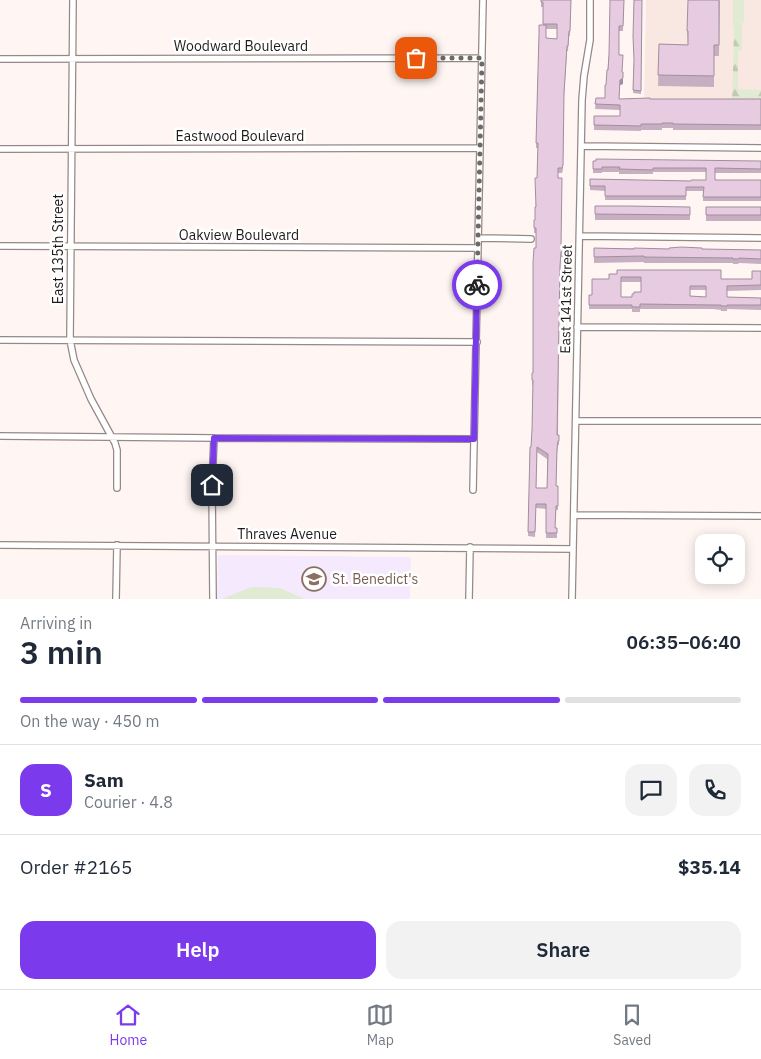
<!DOCTYPE html>
<meta charset="utf-8">
<style>
:root{--surface:#fff;--page:#f2f2f3;--text:#1f2937;--muted:#747a83;--line:#e0e1e3;--accent:#7c3aed}
body{margin:0;font-family:"IBM Plex Sans",sans-serif;background:var(--page);color:var(--text);height:100vh;display:flex;flex-direction:column;font-size:19px;white-space:nowrap}
*{box-sizing:border-box;margin:0}
p{font-size:16px;color:var(--muted)}
.icon{flex:none;width:28px;height:28px;fill:none;stroke:currentColor;stroke-width:2;stroke-linecap:round;stroke-linejoin:round}
.map{position:relative;height:599px;overflow:hidden}
.sheet{display:flex;flex-direction:column;background:var(--surface);flex:1}
.sheet>*{flex:none}
.controls{position:absolute;left:695px;top:534px;display:grid;gap:10px}
.controls a{display:grid;place-items:center;width:50px;height:50px;border-radius:10px;background:var(--surface);box-shadow:0 2px 12px #0003;font-size:25px}
.pin{position:absolute;display:grid;place-items:center;width:42px;height:42px;color:#fff;margin:-21px;border-radius:10px;box-shadow:0 2px 8px #0006}
.courier{position:absolute;display:grid;place-items:center;width:50px;height:50px;margin:-25px;border:4px solid #7c3aed;border-radius:50%;background:#fff;color:#222;box-shadow:0 1px 6px #0007}
.headline em{font-style:normal;font-weight:600}
.headline div{display:flex;flex-direction:column-reverse}
.headline{display:flex;align-items:center;justify-content:space-between;height:85px;padding:0 20px}
h1{font-size:32px;font-weight:600;line-height:38px}
.bar{display:grid;grid-template-columns:repeat(4,1fr);gap:8px 5px;align-content:center;height:60px;padding:0 20px}
.bar i{height:6px;border-radius:4px;background:var(--line)}
.bar .active{background:var(--accent)}
.bar p{grid-column:span 4}
.line{display:flex;align-items:center;gap:12px;padding:0 20px;border-top:1px solid var(--line)}
.line div{flex:1}
.round{display:grid;place-items:center;flex:none;width:52px;height:52px;border-radius:15px;background:var(--page)}
.cta{display:flex;gap:10px;margin-top:auto;padding:10px 20px}
.cta a{flex:1;height:58px;border-radius:15px;background:var(--accent);color:#fff;font-size:20px;font-weight:600;line-height:58px;text-align:center}
.cta a+a{background:var(--page);color:var(--text)}
.tab-bar{display:flex;justify-content:space-around;align-items:center;height:70px;border-top:1px solid var(--line);background:var(--surface);font-size:14px;color:var(--muted)}
.tab-bar a{display:grid;justify-items:center;gap:2px}
.tab-bar .active{color:var(--accent)}
.map>svg:first-child{display:block}
.built{fill:#f9e8e2}
.education{fill:#f5e9fd}
.green{fill:#e1ead2}
.forest{fill:url(#forest-firs)}
.lines{fill:none;stroke-linecap:round;stroke-linejoin:round}
.street-casing{stroke:#958985;stroke-width:8}
.street{stroke:#fff;stroke-width:5.5}
.wall{fill:#c7afc2;fill-rule:evenodd}
.shaded-wall{fill:#a28e9e}
.building{fill:#e7cbe1;stroke:#a28e9e;fill-rule:evenodd}
.done{stroke:#6e6866;stroke-width:5;stroke-dasharray:0 9}
.route{stroke:#7c3aed;stroke-width:6}
.labels{text-anchor:middle;stroke-width:5;stroke-linejoin:round;paint-order:stroke}
.street-label{font-size:14px;fill:#201b1a;stroke:#fff}
.education-label{font-size:14px;fill:#785e54;stroke:#fff;text-anchor:start}
</style>
<div class="map">
<svg width="761" height="599" viewBox="0 0 761 599">
<defs>
<pattern id="forest-firs" width="22" height="20" patternUnits="userSpaceOnUse" patternTransform="scale(1.25)"><rect width="22" height="20" fill="#e1ead2"/><path d="M5 1l3.5 6h-7zM16 11l3.5 6h-7z" fill="#c1c8b4"/></pattern>
</defs>
<rect width="100%" height="100%" fill="#fff6f3"/>
<path class="built" d="M646,0h115v103l-117,-1z"/>
<path class="education" d="M218,555l193,2 -1,42h-193z"/>
<path class="green" d="M733,0h11v23h-2v6h-9z
M255,587l25,1 24,11h-82l27,-11z"/>
<path class="forest" d="M734,29h8v22h-4v38l23,1v13h-29z"/>
<g class="lines">
<g class="street-casing">
<path id="street" d="M73,0l-3,340 4,20 17,39 24,44 2,7v38
M0,59l482,-1
M582,146l179,2
M0,149l480,-1
M580,236l181,2
M478,238l53,1
M0,246l477,2
M577,327l184,1
M0,340l477,2
M576,421h185
M0,436l214,2 260,1
M473,490l10,-490
M574,515l187,1
M0,545l573,4
M116,599l1,-54
M213,599l-1,-114 2,-47
M469,599l1,-52
M572,599l10,-499 2,-24 6,-36v-40"/>
</g>
<use href="#street" class="street"/>
</g>
<path class="wall" d="M541,0h30l-1,36h-1l-1,15h-1l-3,47 -1,72 -1,3h-4l3,73 2,5v6h-2l-1,14 -1,56 -1,108h1v10h-1l-1,9 -1,32 2,16v8h-2l-1,18h2v10h-11v-29l-10,-1 -1,29 -7,-1 2,-89h1l1,-17 1,-45h-1v-12h1l3,-125v-15h-2v-13h1l2,-42 1,-30h-2v-5l3,-105v-13h4v-18h-2zM546,29h11v10l-11,-1zM537,452l10,7v29h-11z
M624,0l-1,31h-4v24l3,17h1v12l-3,1 -1,14h142v31h-88v-2h-11v2h-21v1l-47,-1v-14h26v-6l-25,-1 1,-11h9l4,-44z
M642,0l-1,94 -8,-1 1,-31z
M720,0l-1,56h-5v31l-56,-1 1,-42 29,1 -1,-14z
M593,161h168v12h-46v7h46v21h-58v-10h-17v9h-81v-9l-15,-1v-11l101,2 15,-1v-8h-53v2h-34v-2h-17v1h-9z
M595,206l95,1v13h-95z
M706,207h55v14h-55z
M594,248l167,2v14l-22,-1 -1,1h-5v-1h-89v-1l-50,1z
M761,271v19l-34,1v6l34,1v12l-34,-1v2h-6v-1l-8,-1h-73v3h-8v-3h-43v-14h3l17,-16v-5l112,5h31zM621,282h20v10l-9,5h-11zM690,290h16v7l-16,-1z"/>
<path class="shaded-wall" d="M623,78v6l-3,1v-5z"/>
<path class="building" d="M541,0h30l-1,31h-1l-1,15h-1l-3,47 -1,72 -1,3h-4v10h4l-1,68h2v6h-2l-1,14 -1,56 -2,113h2v6h-1l-1,8 -1,37h2v20h-2l-1,22h2v5h-11v-29h-10l-1,28h-7l2,-85h1l1,-17 1,-50h-1v-7h1v-111l1,-14h2v-20h-2v-8h1v-13h1l-1,-29h2l1,-35h-2l3,-109v-9h7v13l11,1v-15h-14v-22h-2zM537,447l11,7 -1,34h-11z
M610,0h14l-1,26h-4v29h4l-1,17h1v6l-3,2 -1,19 31,-1v1h111v26l-88,-1v-1h-11v1h-21v2l-47,-1v-9h26v-11l-25,-1 1,-6h9v-13h1l1,-15h1l1,-16z
M634,0h8l-1,91 -8,-1 1,-30 -1,-24z
M688,0h31v45h-5v31l-56,-1 1,-31 29,1v-14h-1z
M596,159l165,2v8l-46,-1v12h46v17h-58l1,-10h-18v9h-81v-10h-15v-7l101,2v-1h15v-12h-53v2l-34,-1 1,-2h-18v2h-9v-8h3z
M595,206h33l62,1v8l-95,-1z
M706,207h55v8h-55z
M681,247l21,1v1l59,1v9l-22,-1 -1,1h-5v-1l-89,-1v-1l-50,1v-9l40,1v-1l35,1v-1z
M617,270h104v9h31v-8h9v14l-34,1v11l34,1v7h-34v1h-6v-1h-8l-73,-1v3h-8v-2h-43v-10h3v-16h17v-5h8zM621,277h20v15h-7v2h-2v3h-11zM690,286h16v11l-16,-1z"/>
<g class="lines">
<path class="done" d="M416,58h66l-5,227"/>
<path class="route" d="M212,485l2,-47 260,1 3,-154"/>
</g>
<defs>
<g id="school-ring" transform="scale(1.25)"><circle r="9.5" fill="#fff" stroke="#8d6e63" stroke-width="1.5"/><path d="M0-5L7-2L0 1L-7-2ZM-4 1L0 2.5L4 1V4Q0 6-4 4Z" fill="#8d6e63"/></g>
</defs>
<g fill-rule="evenodd">
<use href="#school-ring" x="314" y="579"/>
</g>
<g class="labels">
<g class="street-label">
<text x="241" y="51">Woodward Boulevard</text>
<text x="240" y="141">Eastwood Boulevard</text>
<text x="239" y="240">Oakview Boulevard</text>
<text transform="translate(58 249) rotate(-90)" y="5">East 135th Street</text>
<text transform="translate(566 299) rotate(-89)" y="5">East 141st Street</text>
<text x="287" y="539">Thraves Avenue</text>
</g>
<g class="education-label">
<text x="332" y="584">St. Benedict's</text>
</g>
</g>
</svg>
<div class="controls">
<a><svg class="icon" aria-label="locate" viewBox="0 0 24 24"><circle cx="12" cy="12" r="6"/><path d="M12 2v4M12 18v4M2 12h4M18 12h4"/></svg></a>
</div>
<div class="pin" style="left:416px;top:58px;background:#ea580c"><svg class="icon" aria-label="bag" viewBox="0 0 24 24"><path d="M5 8h14l-1 12H6zM9 8a3 3 0 0 1 6 0"/></svg></div>
<div class="pin" style="left:212px;top:485px;background:#1f2937"><svg class="icon" aria-label="home" viewBox="0 0 24 24"><path d="M3 11l9-7 9 7M6 9v11h12V9"/></svg></div>
<div class="courier" style="left:477px;top:285px"><svg class="icon" aria-label="bike" viewBox="0 0 24 24"><circle cx="6" cy="16" r="4"/><circle cx="18" cy="16" r="4"/><path d="M6 16l4-8h5l3 8M10 8l3 8H6M13 5h3"/></svg></div>
</div>
<section class="sheet">
<div class="headline"><div><h1>3 min</h1><p>Arriving in</p></div><em>06:35–06:40</em></div>
<div class="bar"><i class="active"></i><i class="active"></i><i class="active"></i><i></i><p>On the way · 450 m</p></div>
<div class="line" style="height:90px"><b class="round" style="background:var(--accent);color:#fff">S</b><div><b>Sam</b><p>Courier · 4.8</p></div><a class="round"><svg class="icon" aria-label="chat" viewBox="0 0 24 24"><path d="M4 5h16v11H9l-5 4z"/></svg></a><a class="round"><svg class="icon" aria-label="phone" viewBox="0 0 24 24"><path d="M5 4h4l2 5-3 2q2 4 5 5l2-3 5 2v4C11 20 4 13 5 4z"/></svg></a></div>
<div class="line" style="height:65px"><div>Order #2165</div><b>$35.14</b></div>
<div class="cta"><a>Help</a><a>Share</a></div>
</section>
<nav class="tab-bar">
<a class="active"><svg class="icon" aria-label="home" viewBox="0 0 24 24"><path d="M3 11l9-7 9 7M6 9v11h12V9"/></svg>Home</a>
<a><svg class="icon" aria-label="map" viewBox="0 0 24 24"><path d="M3 6l6-2 6 2 6-2v14l-6 2-6-2-6 2zM9 4v14M15 6v14"/></svg>Map</a>
<a><svg class="icon" aria-label="saved" viewBox="0 0 24 24"><path d="M7 4h10v16l-5-4-5 4z"/></svg>Saved</a>
</nav>
